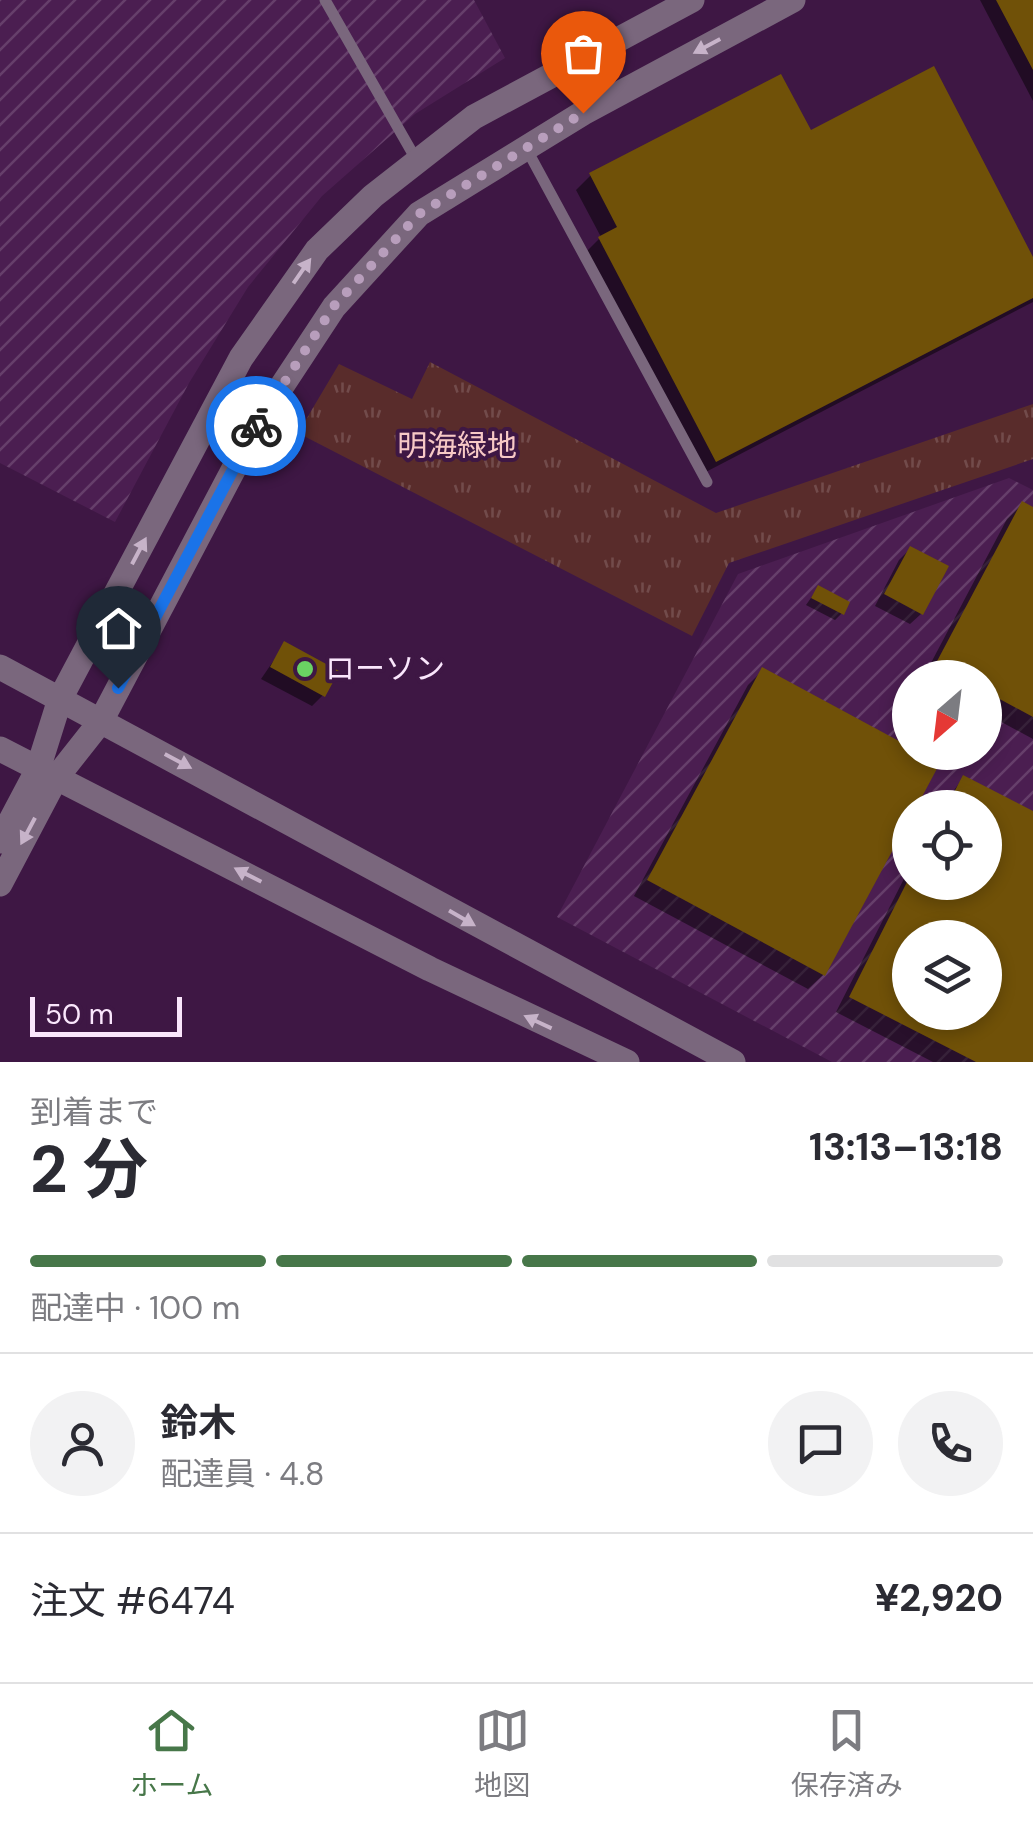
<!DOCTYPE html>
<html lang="ja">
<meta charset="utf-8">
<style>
:root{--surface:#fff;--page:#f2f2f3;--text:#2b2b33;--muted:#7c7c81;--line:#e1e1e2;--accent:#477749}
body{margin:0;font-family:"DM Sans","Noto Sans JP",sans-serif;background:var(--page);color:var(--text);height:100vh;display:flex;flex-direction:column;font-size:38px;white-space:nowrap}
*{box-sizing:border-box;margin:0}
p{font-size:32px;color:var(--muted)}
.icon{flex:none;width:55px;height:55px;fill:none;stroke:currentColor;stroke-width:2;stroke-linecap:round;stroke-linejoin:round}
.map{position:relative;height:1062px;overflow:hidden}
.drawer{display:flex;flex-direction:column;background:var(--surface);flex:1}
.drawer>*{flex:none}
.needle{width:65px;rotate:208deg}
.controls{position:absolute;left:892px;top:660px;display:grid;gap:20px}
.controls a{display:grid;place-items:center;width:110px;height:110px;border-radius:50%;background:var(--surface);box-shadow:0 5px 15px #0003;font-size:50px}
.scale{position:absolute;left:30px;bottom:25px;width:152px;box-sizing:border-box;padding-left:10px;border:5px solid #fae6fc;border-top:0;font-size:28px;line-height:35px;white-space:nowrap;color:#fae6fc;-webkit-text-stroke:8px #3e1744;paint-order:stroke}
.pin{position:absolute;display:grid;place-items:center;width:85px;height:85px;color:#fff;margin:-102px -42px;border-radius:50% 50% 50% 0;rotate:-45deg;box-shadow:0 0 10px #0007}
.pin .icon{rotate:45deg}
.courier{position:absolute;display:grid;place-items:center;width:100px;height:100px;margin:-50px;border:8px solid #1a73e8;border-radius:50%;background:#fff;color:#222;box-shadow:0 2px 12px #0007}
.overview em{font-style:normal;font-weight:700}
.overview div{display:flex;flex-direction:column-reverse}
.overview{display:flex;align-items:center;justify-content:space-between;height:170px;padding:0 30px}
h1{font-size:65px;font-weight:700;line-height:75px}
.bar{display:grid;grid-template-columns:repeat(4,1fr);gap:15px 10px;align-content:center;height:120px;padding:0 30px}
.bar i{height:12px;border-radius:8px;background:var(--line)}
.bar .active{background:var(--accent)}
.bar p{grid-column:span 4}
.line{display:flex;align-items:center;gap:25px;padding:0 30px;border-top:2px solid var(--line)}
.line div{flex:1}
.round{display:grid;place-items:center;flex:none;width:105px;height:105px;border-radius:52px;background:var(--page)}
.tab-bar{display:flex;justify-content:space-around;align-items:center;height:140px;border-top:2px solid var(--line);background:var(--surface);font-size:28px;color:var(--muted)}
.tab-bar a{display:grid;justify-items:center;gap:5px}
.tab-bar .active{color:var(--accent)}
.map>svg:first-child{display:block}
.industrial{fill:url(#industrial-furrows);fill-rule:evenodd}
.park{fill:url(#park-tufts)}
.shadow{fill:#0007;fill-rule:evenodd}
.building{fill:#705108;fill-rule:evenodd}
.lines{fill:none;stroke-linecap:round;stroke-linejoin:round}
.service{stroke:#7a677d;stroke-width:11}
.tertiary{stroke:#7a677d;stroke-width:25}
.oneway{fill:#c7b3c9}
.done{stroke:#b89ebc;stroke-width:10;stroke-dasharray:0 18}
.route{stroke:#1a73e8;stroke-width:12}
.poi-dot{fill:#6ad363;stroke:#3e1744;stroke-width:4}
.labels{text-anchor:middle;stroke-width:8;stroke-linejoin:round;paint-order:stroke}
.park-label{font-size:30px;fill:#f7c9c6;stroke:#3e1744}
.poi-label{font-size:30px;fill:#fae6fc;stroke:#3e1744;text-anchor:start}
</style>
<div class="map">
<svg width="1033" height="1062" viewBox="0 0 1033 1062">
<defs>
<pattern id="industrial-furrows" width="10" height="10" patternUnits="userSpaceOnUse" patternTransform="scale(2.5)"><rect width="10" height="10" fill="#4b1e51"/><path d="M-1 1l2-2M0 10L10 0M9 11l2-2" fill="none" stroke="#663f6b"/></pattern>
<pattern id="park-tufts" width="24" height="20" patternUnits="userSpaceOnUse" patternTransform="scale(2.5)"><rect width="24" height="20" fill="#592c2b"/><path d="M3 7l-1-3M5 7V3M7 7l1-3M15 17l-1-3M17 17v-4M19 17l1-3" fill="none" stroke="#724b4b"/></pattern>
</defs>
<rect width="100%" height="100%" fill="#3e1744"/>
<path class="industrial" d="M0,0h474l31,58 -90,56 -93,82 -74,91 -59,96 -74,139 -115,-59z
M1009,478l24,12v572h-201l-275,-145 181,-343zM910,678h75v74h-75zM910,808h75v74h-75zM910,938h75v74h-75z"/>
<path class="park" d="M430,362l286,151 317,-109v55l-304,104 -37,73 -394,-203 41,-69 73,35z"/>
<path class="shadow" d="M980,0h53v101z
M810,134l223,129v39l-333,173 -115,-222 16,-16 -25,-47 15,-15z
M1022,504l11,6v229l-48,-26v-35h-62l84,-159z
M910,549l11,65 -11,10 -35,-18 24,-46z
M818,588l24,25 -7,7 -29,-15z
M285,644l38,51 -11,11 -51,-27z
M763,670l173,94 -113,211 -15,14 -174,-93 114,-211z
M963,778l70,35v249h-100l-97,-50 74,-145v15h75v-74h-44zM910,938h75v74h-75z"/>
<path class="building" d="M996,0h37v70z
M934,66l99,191v41l-317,164 -118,-225 19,-10 -28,-54 192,-99 30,56z
M1022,501l11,6v210l-48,-26v-13h-26l-24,-13z
M910,546l39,20 -26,49 -39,-21z
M818,585l32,17 -6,13 -33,-17z
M284,641l55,30 -14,26 -55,-30z
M762,667l148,80v5l30,11 -24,45h-6v10l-85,158 -178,-96z
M963,775l70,36v251h-57l-127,-65 58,-115h78v-74h-39zM910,938h75v74h-75z"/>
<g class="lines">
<path class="service" d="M325,0l92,161
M526,148l181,334"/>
<path class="tertiary" d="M0,667l733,395
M0,749l430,220 197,93
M0,841l38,-72 22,-70 181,-341 76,-108 56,-54 101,-79 218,-117
M0,884l56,-106 45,-57 158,-300 75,-114 85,-93 164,-101 210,-113"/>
</g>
<defs><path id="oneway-solid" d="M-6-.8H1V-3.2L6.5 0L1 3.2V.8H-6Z" transform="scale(2.5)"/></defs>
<g class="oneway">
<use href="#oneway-solid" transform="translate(707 46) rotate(152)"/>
<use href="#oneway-solid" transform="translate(302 271) rotate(-55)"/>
<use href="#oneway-solid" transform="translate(139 551) rotate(-62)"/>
<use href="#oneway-solid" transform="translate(178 761) rotate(28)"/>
<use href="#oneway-solid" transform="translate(28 831) rotate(118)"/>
<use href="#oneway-solid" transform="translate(248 875) rotate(-153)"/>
<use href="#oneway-solid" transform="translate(462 918) rotate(30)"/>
<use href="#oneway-solid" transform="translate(538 1022) rotate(-155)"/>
</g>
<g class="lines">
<path class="done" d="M256,426l78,-120 85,-92 164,-101"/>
<path class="route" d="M118,688l138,-262"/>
</g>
<circle class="poi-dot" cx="305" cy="669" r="10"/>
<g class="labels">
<g class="park-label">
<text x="457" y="456">明海緑地</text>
</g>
<g class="poi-label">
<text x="325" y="679">ローソン</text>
</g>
</g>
</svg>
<div class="controls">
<a><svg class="needle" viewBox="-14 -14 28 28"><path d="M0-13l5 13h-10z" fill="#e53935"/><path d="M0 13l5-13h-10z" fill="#7c7c81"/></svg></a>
<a><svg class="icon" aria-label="locate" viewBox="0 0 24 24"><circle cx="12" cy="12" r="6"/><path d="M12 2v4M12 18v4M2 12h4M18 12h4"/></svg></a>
<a><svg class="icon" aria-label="layers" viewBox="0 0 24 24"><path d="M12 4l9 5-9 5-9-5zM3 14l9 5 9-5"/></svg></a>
</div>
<div class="scale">50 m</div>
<div class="pin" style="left:583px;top:113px;background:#ea580c"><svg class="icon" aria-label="bag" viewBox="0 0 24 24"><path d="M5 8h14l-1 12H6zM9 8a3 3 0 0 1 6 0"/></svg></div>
<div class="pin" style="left:118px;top:688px;background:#1f2937"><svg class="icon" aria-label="home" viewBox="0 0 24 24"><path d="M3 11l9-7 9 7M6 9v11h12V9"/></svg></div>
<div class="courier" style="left:256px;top:426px"><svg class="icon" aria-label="bike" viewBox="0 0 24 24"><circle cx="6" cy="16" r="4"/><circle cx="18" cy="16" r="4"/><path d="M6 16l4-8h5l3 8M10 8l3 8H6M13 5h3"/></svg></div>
</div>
<section class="drawer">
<div class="overview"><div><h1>2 分</h1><p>到着まで</p></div><em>13:13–13:18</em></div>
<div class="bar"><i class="active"></i><i class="active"></i><i class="active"></i><i></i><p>配達中 · 100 m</p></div>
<div class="line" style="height:180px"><a class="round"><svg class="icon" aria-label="person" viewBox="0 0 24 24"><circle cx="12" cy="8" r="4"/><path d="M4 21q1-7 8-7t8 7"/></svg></a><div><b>鈴木</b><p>配達員 · 4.8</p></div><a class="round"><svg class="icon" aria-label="chat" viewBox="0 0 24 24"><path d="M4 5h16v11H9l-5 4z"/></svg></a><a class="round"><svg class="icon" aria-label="phone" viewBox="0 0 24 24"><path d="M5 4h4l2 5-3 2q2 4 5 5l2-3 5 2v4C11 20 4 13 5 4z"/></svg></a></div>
<div class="line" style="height:130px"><div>注文 #6474</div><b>¥2,920</b></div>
</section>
<nav class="tab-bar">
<a class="active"><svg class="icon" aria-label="home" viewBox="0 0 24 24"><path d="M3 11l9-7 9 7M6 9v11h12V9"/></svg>ホーム</a>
<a><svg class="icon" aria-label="map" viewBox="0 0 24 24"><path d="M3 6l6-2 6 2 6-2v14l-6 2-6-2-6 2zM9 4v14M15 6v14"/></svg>地図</a>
<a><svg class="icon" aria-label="saved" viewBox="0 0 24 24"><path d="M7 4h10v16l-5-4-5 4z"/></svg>保存済み</a>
</nav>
